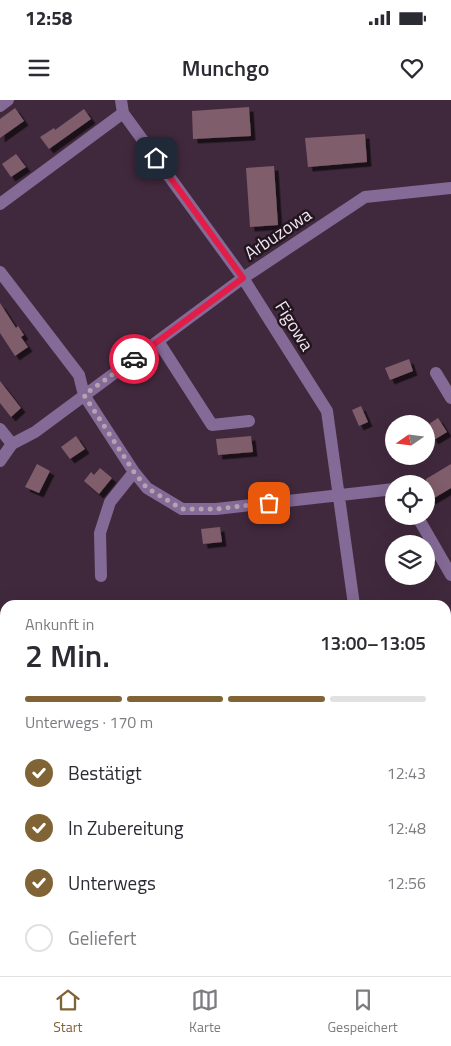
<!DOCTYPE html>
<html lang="de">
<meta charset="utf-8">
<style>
:root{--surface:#fff;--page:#f2f2f3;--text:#2b2b33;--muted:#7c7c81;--line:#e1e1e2;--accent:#816435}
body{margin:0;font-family:"Titillium Web",sans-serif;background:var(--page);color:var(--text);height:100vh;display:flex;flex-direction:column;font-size:19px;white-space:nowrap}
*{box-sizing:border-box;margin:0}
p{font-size:16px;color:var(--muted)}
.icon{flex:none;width:28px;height:28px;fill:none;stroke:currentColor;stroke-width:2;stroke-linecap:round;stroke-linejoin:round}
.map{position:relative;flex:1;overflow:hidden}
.details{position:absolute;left:0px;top:500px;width:451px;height:376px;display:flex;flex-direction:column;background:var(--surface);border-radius:15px 15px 0 0;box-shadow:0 5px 20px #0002}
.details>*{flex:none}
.needle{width:32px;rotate:256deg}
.tools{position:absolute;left:385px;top:315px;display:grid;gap:10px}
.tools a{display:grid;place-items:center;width:50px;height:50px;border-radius:50%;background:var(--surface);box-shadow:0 5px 20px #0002;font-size:25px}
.pin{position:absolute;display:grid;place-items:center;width:42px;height:42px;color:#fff;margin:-21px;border-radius:10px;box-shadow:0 2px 8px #0006}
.courier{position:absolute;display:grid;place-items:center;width:50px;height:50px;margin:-25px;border:4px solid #e11d48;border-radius:50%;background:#fff;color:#222;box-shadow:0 1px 6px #0007}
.headline em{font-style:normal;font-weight:600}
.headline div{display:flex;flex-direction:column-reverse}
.headline{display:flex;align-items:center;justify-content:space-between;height:85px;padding:0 25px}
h1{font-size:32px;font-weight:600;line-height:38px}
.bar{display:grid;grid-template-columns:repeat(4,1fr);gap:8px 5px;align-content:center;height:60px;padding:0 25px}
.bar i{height:6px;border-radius:4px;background:var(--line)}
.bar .active{background:var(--accent)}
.bar p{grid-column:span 4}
ol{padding:0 25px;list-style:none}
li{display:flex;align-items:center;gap:15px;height:55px}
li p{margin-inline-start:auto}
li .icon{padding:5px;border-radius:50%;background:var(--accent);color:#fff;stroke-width:4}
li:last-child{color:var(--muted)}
li i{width:28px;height:28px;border:2px solid var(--line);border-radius:50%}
.status{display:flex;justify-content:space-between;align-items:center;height:35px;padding:0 25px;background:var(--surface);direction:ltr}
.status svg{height:14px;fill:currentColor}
header{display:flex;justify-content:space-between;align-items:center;height:65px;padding:0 25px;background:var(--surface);font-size:22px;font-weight:600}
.tabs{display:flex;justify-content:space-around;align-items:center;height:70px;border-top:1px solid var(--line);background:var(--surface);font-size:14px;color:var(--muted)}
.tabs a{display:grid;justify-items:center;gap:2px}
.tabs .active{color:var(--accent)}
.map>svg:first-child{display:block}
.building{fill:#7f5d6b;filter:url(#shadow)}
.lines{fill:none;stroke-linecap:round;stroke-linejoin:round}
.minor{stroke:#846a96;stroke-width:12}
.done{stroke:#b5a2b1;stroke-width:5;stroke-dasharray:0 9}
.route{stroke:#e11d48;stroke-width:6}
.labels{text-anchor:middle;stroke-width:5;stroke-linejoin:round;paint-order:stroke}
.street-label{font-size:18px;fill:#f3e3f0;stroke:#21161f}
</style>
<div class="status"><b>12:58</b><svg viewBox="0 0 49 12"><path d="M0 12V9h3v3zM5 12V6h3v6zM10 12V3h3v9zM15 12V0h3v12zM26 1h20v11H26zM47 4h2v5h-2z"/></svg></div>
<header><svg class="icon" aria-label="menu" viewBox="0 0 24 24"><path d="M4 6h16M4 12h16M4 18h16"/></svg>Munchgo<svg class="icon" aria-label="heart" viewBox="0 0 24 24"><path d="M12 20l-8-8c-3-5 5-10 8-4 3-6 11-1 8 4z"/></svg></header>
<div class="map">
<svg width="451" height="876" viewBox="0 0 451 876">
<defs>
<filter id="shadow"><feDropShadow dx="4.5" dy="4.5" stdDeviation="0" flood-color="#0009"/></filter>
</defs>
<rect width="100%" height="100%" fill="#41293d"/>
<path class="building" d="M249,7l2,29 -58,3 -1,-28z
M15,8l9,13 -24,17v-19z
M84,9l7,10 -42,30 -9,-12 14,-9 1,2z
M365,34l2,28 -59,5 -3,-29z
M16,54l10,13 -15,10 -9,-13z
M274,66l4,59 -28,2 -4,-59z
M0,203l16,25 2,-2 6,9 -3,2 7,10 -13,9 -15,-23z
M409,259l4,12 -23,9 -5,-12z
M0,281l21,27 -10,9 -11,-14z
M361,306l7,16 -9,4 -7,-16z
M438,318l9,14 -13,8 -8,-14z
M76,336l9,13 -15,10 -9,-12z
M251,336l2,16 -35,3 -2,-16z
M37,364l13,7 -11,22 -14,-6z
M451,364v24l-20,12 -5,-7v-14z
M100,368l12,10 -13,16 -15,-13 7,-9 3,3z
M220,427l2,15 -19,2 -2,-15z"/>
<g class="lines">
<path class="minor" d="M121,0l2,13 120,165 84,133 27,194
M0,6l8,-6
M0,104l123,-91
M0,172l79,103 5,20 50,77 13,16 35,21h34l178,-20
M158,241l54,84 37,-4
M436,273l15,25
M0,329l12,15
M0,361l12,-17 23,-12 208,-154 122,-81 86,-9
M417,416l34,59
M101,476l-1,-43 10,-31 24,-30
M446,522l5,-1
M0,582l5,54
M407,876l44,-4"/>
</g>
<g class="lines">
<path class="done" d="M134,259l-50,36 50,77 13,16 35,21h34l53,-6"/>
<path class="route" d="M134,259l109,-81 -87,-120"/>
</g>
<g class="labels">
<g class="street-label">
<text transform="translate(278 134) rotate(-34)" y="6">Arbuzowa</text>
<text transform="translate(294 226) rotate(58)" y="6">Figowa</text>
</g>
</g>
</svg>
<div class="tools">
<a><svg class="needle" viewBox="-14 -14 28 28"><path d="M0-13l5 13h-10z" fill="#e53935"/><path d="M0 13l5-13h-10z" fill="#7c7c81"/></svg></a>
<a><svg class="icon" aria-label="locate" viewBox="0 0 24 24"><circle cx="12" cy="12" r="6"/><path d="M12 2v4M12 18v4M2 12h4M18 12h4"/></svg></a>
<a><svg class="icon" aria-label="layers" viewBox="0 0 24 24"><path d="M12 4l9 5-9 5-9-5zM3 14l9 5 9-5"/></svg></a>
</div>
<div class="pin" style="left:269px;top:403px;background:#ea580c"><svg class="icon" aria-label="bag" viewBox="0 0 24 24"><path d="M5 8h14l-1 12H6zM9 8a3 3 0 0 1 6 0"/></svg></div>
<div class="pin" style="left:156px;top:58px;background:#1f2937"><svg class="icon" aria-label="home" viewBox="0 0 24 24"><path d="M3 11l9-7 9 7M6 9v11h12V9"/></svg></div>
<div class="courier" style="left:134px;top:259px"><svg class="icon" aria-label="car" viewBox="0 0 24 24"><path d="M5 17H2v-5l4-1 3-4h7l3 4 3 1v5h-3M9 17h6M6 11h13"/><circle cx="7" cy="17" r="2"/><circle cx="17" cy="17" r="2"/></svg></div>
<section class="details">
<div class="headline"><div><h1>2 Min.</h1><p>Ankunft in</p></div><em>13:00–13:05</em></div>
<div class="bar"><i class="active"></i><i class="active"></i><i class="active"></i><i></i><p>Unterwegs · 170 m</p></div>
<ol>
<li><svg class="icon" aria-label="check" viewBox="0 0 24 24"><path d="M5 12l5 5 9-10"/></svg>Bestätigt<p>12:43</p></li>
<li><svg class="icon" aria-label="check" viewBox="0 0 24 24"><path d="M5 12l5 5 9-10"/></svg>In Zubereitung<p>12:48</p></li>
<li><svg class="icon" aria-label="check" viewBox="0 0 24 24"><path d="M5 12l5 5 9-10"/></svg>Unterwegs<p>12:56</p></li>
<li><i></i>Geliefert</li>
</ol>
</section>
</div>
<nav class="tabs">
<a class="active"><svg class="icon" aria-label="home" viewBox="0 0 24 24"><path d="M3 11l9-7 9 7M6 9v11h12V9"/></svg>Start</a>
<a><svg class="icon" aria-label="map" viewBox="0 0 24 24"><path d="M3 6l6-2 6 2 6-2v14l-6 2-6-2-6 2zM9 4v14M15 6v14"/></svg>Karte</a>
<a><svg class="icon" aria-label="saved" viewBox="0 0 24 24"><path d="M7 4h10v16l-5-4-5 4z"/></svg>Gespeichert</a>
</nav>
